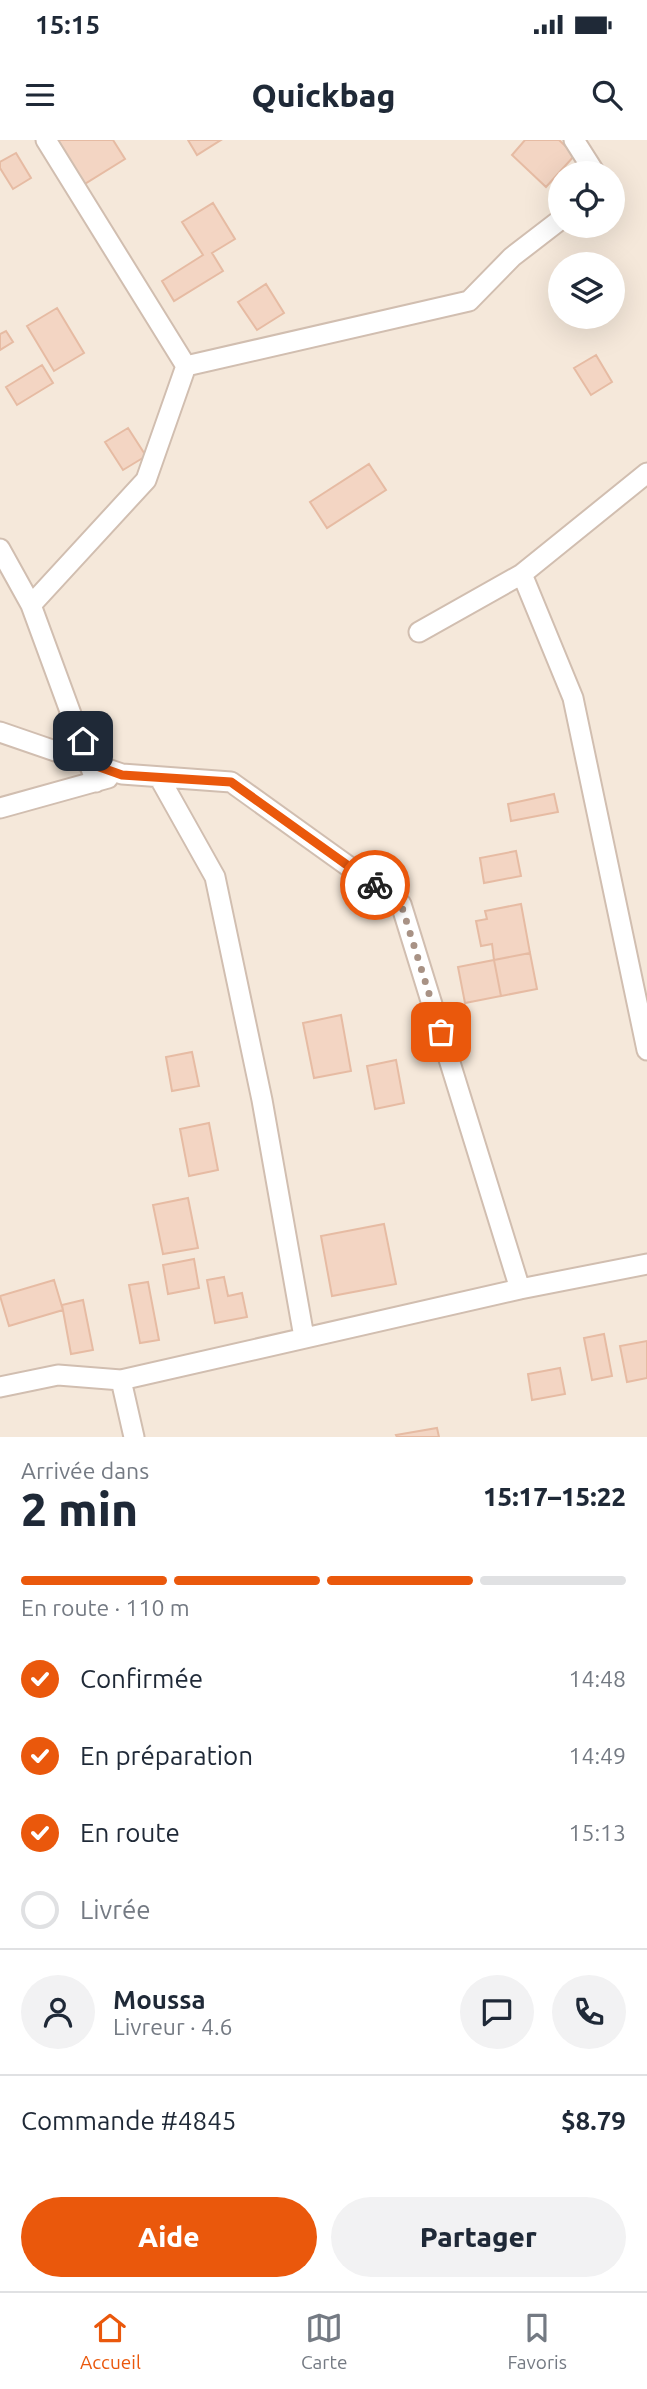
<!DOCTYPE html>
<html lang="fr">
<meta charset="utf-8">
<style>
:root{--surface:#fff;--page:#f2f2f3;--text:#1f2937;--muted:#747a83;--line:#e0e1e3;--accent:#ea580c}
body{margin:0;font-family:Ubuntu,sans-serif;background:var(--page);color:var(--text);height:100vh;display:flex;flex-direction:column;font-size:26px;white-space:nowrap}
*{box-sizing:border-box;margin:0}
p{font-size:23px;color:var(--muted)}
.icon{flex:none;width:38px;height:38px;fill:none;stroke:currentColor;stroke-width:2;stroke-linecap:round;stroke-linejoin:round}
.map{position:relative;height:1297px;overflow:hidden}
.drawer{display:flex;flex-direction:column;background:var(--surface);flex:1}
.drawer>*{flex:none}
.tools{position:absolute;left:548px;top:21px;display:grid;gap:14px}
.tools a{display:grid;place-items:center;width:77px;height:77px;border-radius:50%;background:var(--surface);box-shadow:0 7px 28px #0002;font-size:35px}
.pin{position:absolute;display:grid;place-items:center;width:60px;height:60px;color:#fff;margin:-30px;border-radius:14px;box-shadow:0 4px 10px #0006}
.courier{position:absolute;display:grid;place-items:center;width:70px;height:70px;margin:-35px;border:5px solid #ea580c;border-radius:50%;background:#fff;color:#222;box-shadow:0 2px 9px #0007}
.summary em{font-style:normal;font-weight:800}
.summary div{display:flex;flex-direction:column-reverse}
.summary{display:flex;align-items:center;justify-content:space-between;height:119px;padding:0 21px}
h1{font-size:46px;font-weight:800;line-height:52px}
.bar{display:grid;grid-template-columns:repeat(4,1fr);gap:10px 7px;align-content:center;height:84px;padding:0 21px}
.bar i{height:9px;border-radius:5px;background:var(--line)}
.bar .on{background:var(--accent)}
.bar p{grid-column:span 4}
.line{display:flex;align-items:center;gap:18px;padding:0 21px;border-top:2px solid var(--line)}
.line div{flex:1}
.round{display:grid;place-items:center;flex:none;width:74px;height:74px;border-radius:37px;background:var(--page)}
ol{padding:0 21px;list-style:none}
li{display:flex;align-items:center;gap:21px;height:77px}
li p{margin-inline-start:auto}
li .icon{padding:7px;border-radius:50%;background:var(--accent);color:#fff;stroke-width:4}
li:last-child{color:var(--muted)}
li i{width:38px;height:38px;border:4px solid var(--line);border-radius:50%}
.primary-button{display:flex;gap:14px;margin-top:auto;padding:14px 21px}
.primary-button a{flex:1;height:80px;border-radius:42px;background:var(--accent);color:#fff;font-size:28px;font-weight:800;line-height:80px;text-align:center}
.primary-button a+a{background:var(--page);color:var(--text)}
.status{display:flex;justify-content:space-between;align-items:center;height:49px;padding:0 35px;background:var(--surface);direction:ltr}
.status svg{height:19px;fill:currentColor}
header{display:flex;justify-content:space-between;align-items:center;height:91px;padding:0 21px;background:var(--surface);font-size:32px;font-weight:800}
.tabs{display:flex;justify-content:space-around;align-items:center;height:98px;border-top:2px solid var(--line);background:var(--surface);font-size:19px;color:var(--muted)}
.tabs a{display:grid;justify-items:center;gap:4px}
.tabs .on{color:var(--accent)}
.map>svg:first-child{display:block}
.residential{fill:#f5e8da;fill-rule:evenodd}
.building{fill:#f3d5c3;stroke:#e6bba3;stroke-width:2}
.lines{fill:none;stroke-linecap:round;stroke-linejoin:round}
.minor-casing{stroke:#d1beb0;stroke-width:23}
.minor{stroke:#fff;stroke-width:19}
.done{stroke:#a89285;stroke-width:7;stroke-dasharray:0 12.6}
.route{stroke:#ea580c;stroke-width:9}
</style>
<div class="status"><b>15:15</b><svg viewBox="0 0 49 12"><path d="M0 12V9h3v3zM5 12V6h3v6zM10 12V3h3v9zM15 12V0h3v12zM26 1h20v11H26zM47 4h2v5h-2z"/></svg></div>
<header><svg class="icon" aria-label="menu" viewBox="0 0 24 24"><path d="M4 6h16M4 12h16M4 18h16"/></svg>Quickbag<svg class="icon" aria-label="search" viewBox="0 0 24 24"><circle cx="10" cy="10" r="6"/><path d="M15 15l6 6"/></svg></header>
<div class="map">
<svg width="647" height="1297" viewBox="0 0 647 1297">
<rect width="100%" height="100%" fill="#fdf6ec"/>
<path class="residential" d="M0,0h647v1297h-647zM560,33h52v53h-52zM560,124h52v53h-52z"/>
<path class="building" d="M56,0h57l12,19 -42,26z
M188,0h33l-24,15z
M525,0h34l16,15 -29,32 -34,-32z
M16,13l15,25 -18,11 -13,-21v-6z
M213,63l22,36 -23,14 11,18 -49,30 -12,-20 41,-26 -21,-33z
M266,144l18,29 -27,17 -19,-28z
M57,168l27,45 -30,18 -27,-45z
M6,191l7,11 -13,8v-16z
M596,215l16,27 -21,13 -17,-27z
M42,225l11,18 -36,22 -11,-18z
M128,288l18,28 -23,14 -18,-28z
M369,324l17,26 -59,38 -17,-26z
M554,654l4,18 -47,9 -3,-17z
M516,711l5,25 -37,7 -4,-25z
M521,764l9,49 -36,7 -2,-16 -11,2 -5,-25 11,-2 -2,-8z
M530,813l7,36 -36,7 -7,-36z
M494,820l7,36 -36,7 -7,-36z
M341,875l10,56 -37,7 -11,-55z
M192,912l7,34 -27,5 -6,-34z
M396,920l8,43 -29,6 -8,-43z
M209,983l9,47 -29,6 -9,-47z
M188,1058l10,50 -35,6 -10,-49z
M384,1084l12,60 -64,12 -11,-60z
M194,1119l5,29 -31,6 -5,-29z
M224,1137l4,19 14,-3 5,24 -32,6 -8,-43z
M54,1140l9,30 -54,16 -9,-30z
M148,1142l11,58 -19,3 -11,-58z
M83,1160l10,50 -22,4 -9,-49z
M604,1194l8,42 -20,4 -8,-42z
M647,1201v37l-20,4 -7,-36z
M560,1228l5,26 -33,6 -4,-26z
M437,1288l2,9h-42l-1,-2z"/>
<g class="lines">
<g class="minor-casing">
<path id="minor" d="M46,0l140,226
M574,0l21,33
M0,409l31,56 65,177
M522,434l51,124 74,352
M31,465l115,-125 40,-114 283,-65 43,-44 48,-37
M419,492l103,-58 125,-101
M0,592l122,42 109,8 170,122 119,385 127,-25
M159,637l56,100 47,223 42,237
M0,668l108,-30
M121,1240l13,57
M0,1247l58,-12 63,5 399,-91"/>
</g>
<use href="#minor" class="minor"/>
</g>
<g class="lines">
<path class="done" d="M375,745l26,19 40,128"/>
<path class="route" d="M83,601l8,23 31,11 109,7 144,103"/>
</g>
</svg>
<div class="tools">
<a><svg class="icon" aria-label="locate" viewBox="0 0 24 24"><circle cx="12" cy="12" r="6"/><path d="M12 2v4M12 18v4M2 12h4M18 12h4"/></svg></a>
<a><svg class="icon" aria-label="layers" viewBox="0 0 24 24"><path d="M12 4l9 5-9 5-9-5zM3 14l9 5 9-5"/></svg></a>
</div>
<div class="pin" style="left:441px;top:892px;background:#ea580c"><svg class="icon" aria-label="bag" viewBox="0 0 24 24"><path d="M5 8h14l-1 12H6zM9 8a3 3 0 0 1 6 0"/></svg></div>
<div class="pin" style="left:83px;top:601px;background:#1f2937"><svg class="icon" aria-label="home" viewBox="0 0 24 24"><path d="M3 11l9-7 9 7M6 9v11h12V9"/></svg></div>
<div class="courier" style="left:375px;top:745px"><svg class="icon" aria-label="bike" viewBox="0 0 24 24"><circle cx="6" cy="16" r="4"/><circle cx="18" cy="16" r="4"/><path d="M6 16l4-8h5l3 8M10 8l3 8H6M13 5h3"/></svg></div>
</div>
<section class="drawer">
<div class="summary"><div><h1>2 min</h1><p>Arrivée dans</p></div><em>15:17–15:22</em></div>
<div class="bar"><i class="on"></i><i class="on"></i><i class="on"></i><i></i><p>En route · 110 m</p></div>
<ol>
<li><svg class="icon" aria-label="check" viewBox="0 0 24 24"><path d="M5 12l5 5 9-10"/></svg>Confirmée<p>14:48</p></li>
<li><svg class="icon" aria-label="check" viewBox="0 0 24 24"><path d="M5 12l5 5 9-10"/></svg>En préparation<p>14:49</p></li>
<li><svg class="icon" aria-label="check" viewBox="0 0 24 24"><path d="M5 12l5 5 9-10"/></svg>En route<p>15:13</p></li>
<li><i></i>Livrée</li>
</ol>
<div class="line" style="height:126px"><a class="round"><svg class="icon" aria-label="person" viewBox="0 0 24 24"><circle cx="12" cy="8" r="4"/><path d="M4 21q1-7 8-7t8 7"/></svg></a><div><b>Moussa</b><p>Livreur · 4.6</p></div><a class="round"><svg class="icon" aria-label="chat" viewBox="0 0 24 24"><path d="M4 5h16v11H9l-5 4z"/></svg></a><a class="round"><svg class="icon" aria-label="phone" viewBox="0 0 24 24"><path d="M5 4h4l2 5-3 2q2 4 5 5l2-3 5 2v4C11 20 4 13 5 4z"/></svg></a></div>
<div class="line" style="height:91px"><div>Commande #4845</div><b>$8.79</b></div>
<div class="primary-button"><a>Aide</a><a>Partager</a></div>
</section>
<nav class="tabs">
<a class="on"><svg class="icon" aria-label="home" viewBox="0 0 24 24"><path d="M3 11l9-7 9 7M6 9v11h12V9"/></svg>Accueil</a>
<a><svg class="icon" aria-label="map" viewBox="0 0 24 24"><path d="M3 6l6-2 6 2 6-2v14l-6 2-6-2-6 2zM9 4v14M15 6v14"/></svg>Carte</a>
<a><svg class="icon" aria-label="saved" viewBox="0 0 24 24"><path d="M7 4h10v16l-5-4-5 4z"/></svg>Favoris</a>
</nav>
